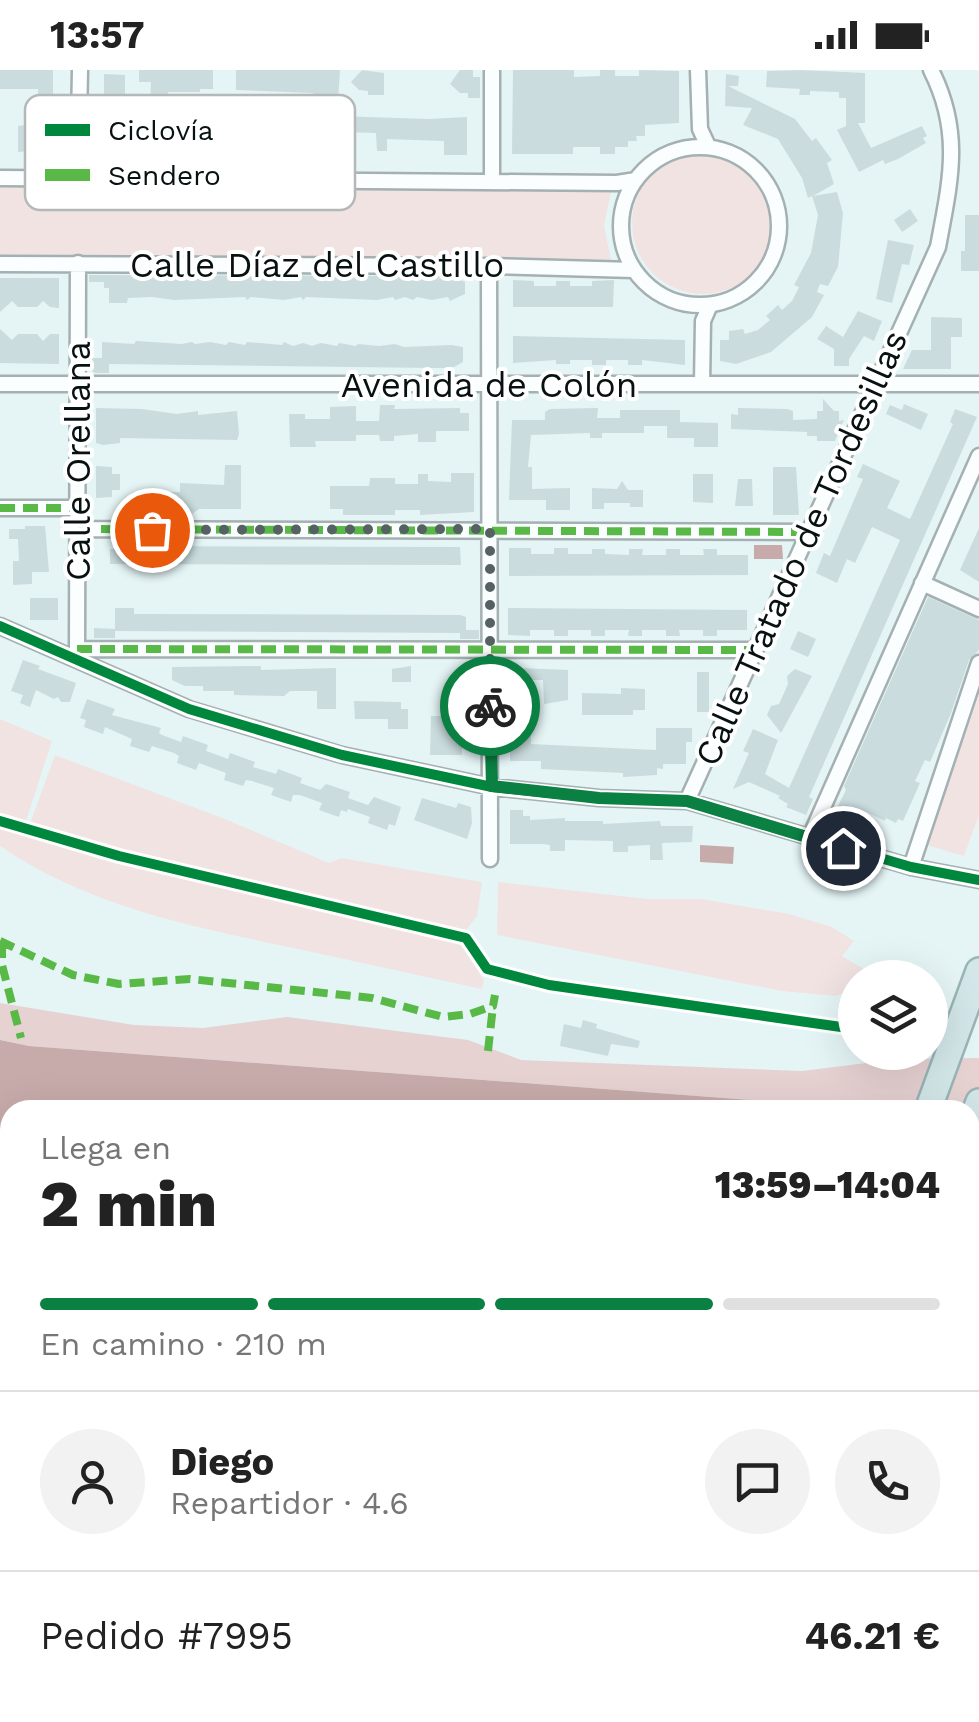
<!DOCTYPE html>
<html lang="es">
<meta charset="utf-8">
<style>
:root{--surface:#fff;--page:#f2f2f2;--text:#222;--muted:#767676;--line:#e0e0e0;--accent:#0b8043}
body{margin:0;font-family:"Work Sans",sans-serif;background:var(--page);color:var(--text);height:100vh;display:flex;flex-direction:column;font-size:38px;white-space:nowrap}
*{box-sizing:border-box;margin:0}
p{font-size:32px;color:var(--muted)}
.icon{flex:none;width:55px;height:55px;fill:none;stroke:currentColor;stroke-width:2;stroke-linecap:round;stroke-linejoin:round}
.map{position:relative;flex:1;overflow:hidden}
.sheet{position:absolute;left:0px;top:1030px;width:980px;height:622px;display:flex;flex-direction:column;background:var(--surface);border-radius:30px 30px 0 0;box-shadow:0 10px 40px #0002}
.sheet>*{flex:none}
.buttons{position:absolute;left:838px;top:890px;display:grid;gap:20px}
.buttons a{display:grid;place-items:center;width:110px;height:110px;border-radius:50%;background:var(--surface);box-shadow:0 10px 40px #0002;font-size:50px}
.pin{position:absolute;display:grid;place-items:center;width:85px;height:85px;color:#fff;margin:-42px;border:5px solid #fff;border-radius:50%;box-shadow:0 2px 10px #0007}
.courier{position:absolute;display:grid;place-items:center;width:100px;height:100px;margin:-50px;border:8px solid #0b8043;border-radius:50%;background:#fff;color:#222;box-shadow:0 2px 12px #0007}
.overview em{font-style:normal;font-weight:800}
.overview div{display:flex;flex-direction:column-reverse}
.overview{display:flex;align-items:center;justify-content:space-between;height:170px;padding:0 40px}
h1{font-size:65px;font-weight:800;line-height:75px}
.bar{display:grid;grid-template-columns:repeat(4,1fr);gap:15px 10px;align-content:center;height:120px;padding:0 40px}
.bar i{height:12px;border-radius:8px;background:var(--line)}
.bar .on{background:var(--accent)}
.bar p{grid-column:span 4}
.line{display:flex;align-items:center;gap:25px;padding:0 40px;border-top:2px solid var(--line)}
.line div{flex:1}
.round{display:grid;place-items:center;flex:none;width:105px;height:105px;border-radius:52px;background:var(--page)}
.status{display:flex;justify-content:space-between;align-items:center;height:70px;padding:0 50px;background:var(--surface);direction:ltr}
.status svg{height:28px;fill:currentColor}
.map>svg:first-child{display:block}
.green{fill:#f2e3e3}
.forest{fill:#e7d2d2}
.water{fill:#c7abab}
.building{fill:#cadcde}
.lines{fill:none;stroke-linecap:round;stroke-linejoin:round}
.minor-casing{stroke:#a4b0b1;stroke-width:19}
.tertiary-casing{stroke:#a4b0b1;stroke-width:22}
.secondary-casing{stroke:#a4b0b1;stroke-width:22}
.motorway-casing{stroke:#9ab5b7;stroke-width:30}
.minor{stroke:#fbfefe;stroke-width:14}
.tertiary{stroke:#fbfefe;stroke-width:18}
.secondary{stroke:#fbfefe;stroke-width:18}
.motorway{stroke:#d3e7e9;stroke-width:25}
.motorway-bridge-casing{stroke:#9ab5b7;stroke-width:30;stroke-linecap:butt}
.motorway-bridge{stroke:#d3e7e9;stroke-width:25}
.quiet{stroke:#58b947;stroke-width:8;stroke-dasharray:15 8;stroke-linecap:butt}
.cycleway-casing{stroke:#fff;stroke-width:16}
.cycleway{stroke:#00873e;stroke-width:10}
.done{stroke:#556162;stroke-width:10;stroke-dasharray:0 18}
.route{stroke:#0b8043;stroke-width:12}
.labels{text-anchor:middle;stroke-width:8;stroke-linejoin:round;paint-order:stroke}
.street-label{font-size:35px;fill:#071112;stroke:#fff}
.key{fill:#fff;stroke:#b5b8b8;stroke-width:2.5}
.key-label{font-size:28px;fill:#071112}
</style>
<div class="status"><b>13:57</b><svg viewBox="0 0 49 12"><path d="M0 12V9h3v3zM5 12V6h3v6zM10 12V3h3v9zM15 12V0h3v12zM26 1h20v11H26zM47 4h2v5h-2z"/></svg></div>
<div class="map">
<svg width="979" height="1652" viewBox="0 0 979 1652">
<rect width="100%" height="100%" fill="#e5f5f6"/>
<path class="green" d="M632 153a71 71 0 1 1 142 0a71 71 0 1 1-142 0Z
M0,116l612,2 -8,37 7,35 -611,-1z
M979,625v120l-15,41 -38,-11z
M0,649l52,22 -30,92 433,103 29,44 -2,9c-68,-15 -135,-29 -203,-44 -99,-21 -194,-41 -279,-99z
M55,685l170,64 104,44 12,-5 141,24 -5,34 -10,13h-15l-220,-48 -204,-52z
M498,812l150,17h54l87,15 43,13 22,14 -12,15 25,15 -4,6 -8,1v10l-19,8 -54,-5 -285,-56z"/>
<path class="forest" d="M0,933l134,22 69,3 84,-11 181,23 53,20 281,11 97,-12 80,-1v59l-9,-7h-84l-857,-64 -29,-6z"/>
<path class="water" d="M754,475h28l1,14h-29z
M700,775l34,2 -1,17 -33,-2z
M0,970l29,6 857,64h-876v61l-10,-1z
M970,1047h9v152h-9z
M0,1410l10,8v73l-10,7z
M0,1514l10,5v85l-10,5z"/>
<path class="building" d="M0,0h53v30l-15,1v-12h-38z
M139,0h74v19h-13v3h-32v11h-18l1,-21h-12z
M236,0h104l-3,46 92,3 38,-2v38h-23v-14l-57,-2v12h-10l-1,-18 -62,-2 -1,-38 -77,-3z
M362,0l22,3v22h-16v-4l-9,-1 -8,-8z
M460,0h13v7h7v21h-12v-5h-8l-10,-9z
M513,0h61v7l26,-1v-6h15v6h24v-6l40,1v52l-34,2v11h-9l1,5h-9v6h-13v7h-15v-7h-27v7h-61z
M800,0l65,3v50h-7l13,25 51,-22 5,10 -4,2 3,5 -28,16 -13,5 -2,-4 -24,12 -22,-42 9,-4v-28h-7v-6l-29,-1v4h-11l1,-6 -34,-2 1,-16z
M104,4l21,1v22h-21z
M726,4l13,2 -1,10h-10l67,33 17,22 4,-3 16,22 -5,3 7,21 -21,12 24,-4 6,21 -5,54 -10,19 -8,-2 -3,8 7,3 -12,22 -41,35 -35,12 -16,-3v-21h9v-9l14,-2 2,5 13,-4 12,-10 -4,-4 12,-11 4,5 10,-9 7,-14 -5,-2 17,-32 7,-38 -6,-19 -4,2 -6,-20 -24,-39 -35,-14 9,-17 -27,-2z
M31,54h27l-1,16h-7v9l-32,3v-26z
M910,139l8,12 -16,11 -8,-12z
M965,145h14v56h-18v-20h4z
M888,170l26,5 -5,20 -7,-1 -10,39 -16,-4z
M89,205l364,1 12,6v12l-15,7 -2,-4 -16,3 -15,-3 -4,3 -8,-3 -10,3 -2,-3 -16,3 -71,-3 -3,3 -2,-3 -17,3 -33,-3 -4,3 -2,-3 -71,3 -22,-3 -24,1 -1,5h-18v-15h-5v-6h-15z
M0,208h59v30l-9,-1 -7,-6 -6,6h-19l-6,-6 -12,11z
M513,210l21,1v5h22v-5h14v5h22v-5l22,-1 -1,27h-100z
M858,241l24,10 -8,20 -10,-5 -15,23v7h-15v-17l-17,-10 9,-13 17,11z
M931,247l31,1v19h-11v32h-48l9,-19h19z
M0,259l12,11 6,-6h19l6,7 7,-7h9v30l-59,-1z
M513,266l172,4v25l-43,-5v5h-14v-5h-22v5h-14v-5h-22v4h-14v-4l-43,3z
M136,271l46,3 10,-2 3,2 15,-2 16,3 3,-3 16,3 2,-3 35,3 2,-3 9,4 10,-3 9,3 9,-3 16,3 2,-3 17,3 2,-2 21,2 16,-2 9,3 47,-2 12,2v15l-11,6h-18l-325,-4v9h-14l-7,-6v-9h14v-16l32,2z
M823,329l11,12h5v10l5,-1 -9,21h-18v-5h-10v-4l-76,-3v-15l7,1v-7l49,1 6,2v9l24,-1v-8h6z
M904,334l24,10 -7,16 -35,-16 4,-9 12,5z
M380,335h15l-1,4 66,-1v5h9v18h-33v11h-18v-8l-24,2v5h-14l-1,-6h-23v6h-41l1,6h-26l-1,-33h16v5h25v-12l26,-1v15h23z
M96,338l46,1 35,5 21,-3v4l39,-4 2,23 -2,6 -117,-2v5l-17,2 -7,-2z
M598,338l-1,10h23v-8h60v12l38,1v24h-24v-9h-27v-12h-23v7h-42v5h-12v-5l-59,2 -3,32h4v22l38,-1v22h-24v-10h-37l3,-80h33v-8l5,-3z
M955,339l22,8 -168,380 4,2 -7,16 -20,-8 2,-3 -10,-6 2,-2 -31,-14 -16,7 16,-36 -6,-2 10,-22 25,11 -13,34 24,14 111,-248 -28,-13 -17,36 -8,-4 -10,24 -21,-10 8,-20 6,3 33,-77 -6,-2 6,-13 37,17 -13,27 23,11 43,-95 -3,-2z
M225,395h16v44h-42l-7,5h-58v-21l46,-1v-9l44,2z
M96,396l16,1v7h8v16h-8v7l-16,1z
M773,397h23l3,48h-26z
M451,403h23v39l-54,3v-5h-25v5h-52v-6h-13v-23h39l1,-8h25v6h23v-10h10v7l23,1z
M693,404h20v29l-20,-1z
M738,409h14l1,27h-18z
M622,411l6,9h15v17h-13v-4h-26v6h-12v-21l25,1z
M25,456h20l4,46h-17v12l-19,1v-24h6l-1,-22h-9v-10h16z
M979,458v54l-19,-12z
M115,476l345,1 1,18 -351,-1v-15h5z
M509,478h22v6h23v-6h14v6h24v-5h13v5l24,1v-6h14l-1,6h24v-6h14v6h24l-1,-6h14v6h31v20l-239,1z
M928,527l51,23v30l-10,10 -18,53 -21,49 -5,-2 -10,21 5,2 -17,38 -5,-2 -2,4 -10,-5 -1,3 -23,-11 -2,5 -5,-1 -17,-8 8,-16 -2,-4z
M30,528h28v22h-28z
M115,538h19v6l326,1 6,2v13h13v9h-19v-6l-345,-2v7h-21v-10l21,1z
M508,538l239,2v20h-30v6h-14v-6h-24l1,6h-14v-6h-24v6h-14l1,-6h-24v6h-14v-6h-23v6h-14v-6h-24v6l-22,-1z
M798,561l18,8 -8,18 -18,-8z
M23,590l17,6 -2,3 38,14 -6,19h-9l-3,-5 -4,2 -18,-9 -6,17 -10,-4 3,-8 -12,-4z
M261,596v4l75,-2v41h-19v-18h-27l-6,5 -50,-1v-4h-31v-5h-18l-13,-6v-13z
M411,596v16h-19v-13z
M518,598l50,2v30l-24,4 -1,-24h-24z
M795,599l17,7 -31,57 -14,-18 4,-9 8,-2 9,-20 -1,-8z
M697,602h12v40h-12z
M507,610l12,1v20h-10z
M621,618l24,1v21h-12v5h-51v-22l39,1z
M87,629l28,10 -3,6 49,13 -2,5 3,2 19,7 2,-6 25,9 -2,6 3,1 19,7 2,-6 25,9 -2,5 23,7 2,-5 24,9 -2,5 20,7 6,-6 24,8 -2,6 20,7 6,-8 27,10 -6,19 -6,-2 -2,6 -19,-7 2,-6 -22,-8 -1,3 -6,-2 -2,7 -20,-7 3,-7 -22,-8h-7l-2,7 -20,-7 3,-7 -22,-7 -6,-1 -3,6 -19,-6 2,-7 -27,-10 -3,7 -19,-7 2,-7 -5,-3 -22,-7 -3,6 -19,-6 2,-7 -27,-12 -2,7 -19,-7 2,-7 -6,-2z
M354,631l47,1v7h7v20h-20v-10h-33z
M442,639h16v19h8v21l-4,-1v7h-32l1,-39h11z
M656,658h36v14h-6v22h-23v5l-6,-1v7l-34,2v-4l-82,-4v-8h-31v-31h21v14l125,6z
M422,728l34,10 2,-5 13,4 1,16 -5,16 -53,-19z
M510,740h13v6h7v4l35,-2v3h38v3l57,-3 1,5h32l-1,16 -30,1 1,17h-13v-15l-22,1v6h-15v-11l-48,-1v11h-15v-6l-7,-1h-33z
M583,950l14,4 -1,4 44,13 -2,7 -27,-4 -3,12 -48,-10 4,-22 17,4z"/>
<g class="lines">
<g class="minor-casing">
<path id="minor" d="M492,0v110
M698,0l2,59 8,17
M621 156a79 79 0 1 1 158 0a79 79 0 1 1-158 0Z
M78,106l2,-106
M0,108l617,5 19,-3
M0,194l489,2 144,4
M489,196l1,593
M0,314h979
M702,314l1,-63 7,-16
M0,438h78
M78,459l732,3
M922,513l57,26
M0,556l189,83 153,46 150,32 107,11 88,3 224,66 68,13
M77,579l677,1
M77,587l1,-394
M687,731l251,-554c12,-65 25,-114 -7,-177
M809,769l170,-383
M911,797l68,-204"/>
</g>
<g class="tertiary-casing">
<path id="tertiary" d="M0,1344l10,6"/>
</g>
<g class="secondary-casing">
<path id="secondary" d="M687,1642l18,10"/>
</g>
<g class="motorway-casing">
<path id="motorway" d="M928,1040l51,-139
M970,1056l9,-24
M535,1652l3,-10
M762,1652l3,-10"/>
</g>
<use href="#minor" class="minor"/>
<use href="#tertiary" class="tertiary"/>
<use href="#secondary" class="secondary"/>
<use href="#motorway" class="motorway"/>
<g class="motorway-bridge-casing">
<path id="motorway-bridge" d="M715,1652l3,-10"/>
</g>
<use href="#motorway-bridge" class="motorway-bridge"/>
<path class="quiet" d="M0,438h78
M78,459l732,3
M77,579l677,1
M0,871l73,34 46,9 71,-5 182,19 71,19 27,-3 23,-8 2,-11
M2,873v22l19,73
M488,981l5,-45
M970,1329l9,3
M503,1652l3,-10
M818,1652l1,-10"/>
<g class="cycleway-casing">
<path id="cycleway" d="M0,556l189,83 153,46 150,32 107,11 88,3 224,66 68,13
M0,751l119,35 347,82 21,31 62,16 292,42 14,-1"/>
</g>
<use href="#cycleway" class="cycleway"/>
</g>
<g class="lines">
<path class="done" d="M152,460l338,-1v177"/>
<path class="route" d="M490,636l2,80 107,12 88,3 156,47"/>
</g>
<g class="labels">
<g class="street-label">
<text x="317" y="207">Calle Díaz del Castillo</text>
<text x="489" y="327">Avenida de Colón</text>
<text transform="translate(78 391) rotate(-90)" y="12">Calle Orellana</text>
<text transform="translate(801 478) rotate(-66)" y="12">Calle Tratado de Tordesillas</text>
</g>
</g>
<rect x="25" y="25" width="330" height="115" rx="15" class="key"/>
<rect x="45" y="54" width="45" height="12" fill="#00873e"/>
<rect x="45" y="99" width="45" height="12" fill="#58b947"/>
<g class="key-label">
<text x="108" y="70">Ciclovía</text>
<text x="108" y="115">Sendero</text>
</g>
</svg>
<div class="buttons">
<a><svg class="icon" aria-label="layers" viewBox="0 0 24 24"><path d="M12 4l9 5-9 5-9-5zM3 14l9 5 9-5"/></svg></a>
</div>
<div class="pin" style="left:152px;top:460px;background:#ea580c"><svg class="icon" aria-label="bag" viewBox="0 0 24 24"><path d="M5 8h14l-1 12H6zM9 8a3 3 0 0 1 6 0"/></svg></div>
<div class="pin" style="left:843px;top:778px;background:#1f2937"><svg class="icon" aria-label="home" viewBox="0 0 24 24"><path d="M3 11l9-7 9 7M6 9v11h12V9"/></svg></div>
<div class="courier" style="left:490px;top:636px"><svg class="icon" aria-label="bike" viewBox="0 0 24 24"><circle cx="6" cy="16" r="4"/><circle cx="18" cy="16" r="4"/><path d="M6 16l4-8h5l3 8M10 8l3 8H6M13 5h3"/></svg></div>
<section class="sheet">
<div class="overview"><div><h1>2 min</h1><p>Llega en</p></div><em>13:59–14:04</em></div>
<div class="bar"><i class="on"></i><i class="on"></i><i class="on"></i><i></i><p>En camino · 210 m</p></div>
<div class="line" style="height:180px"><a class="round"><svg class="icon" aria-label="person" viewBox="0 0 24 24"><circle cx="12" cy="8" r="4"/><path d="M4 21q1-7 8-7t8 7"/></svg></a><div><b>Diego</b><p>Repartidor · 4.6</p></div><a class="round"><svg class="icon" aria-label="chat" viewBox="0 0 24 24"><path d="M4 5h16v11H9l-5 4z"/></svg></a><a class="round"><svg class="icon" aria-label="phone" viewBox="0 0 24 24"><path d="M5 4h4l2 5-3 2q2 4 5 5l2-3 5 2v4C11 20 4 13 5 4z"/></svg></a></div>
<div class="line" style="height:130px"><div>Pedido #7995</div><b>46.21 €</b></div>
</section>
</div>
